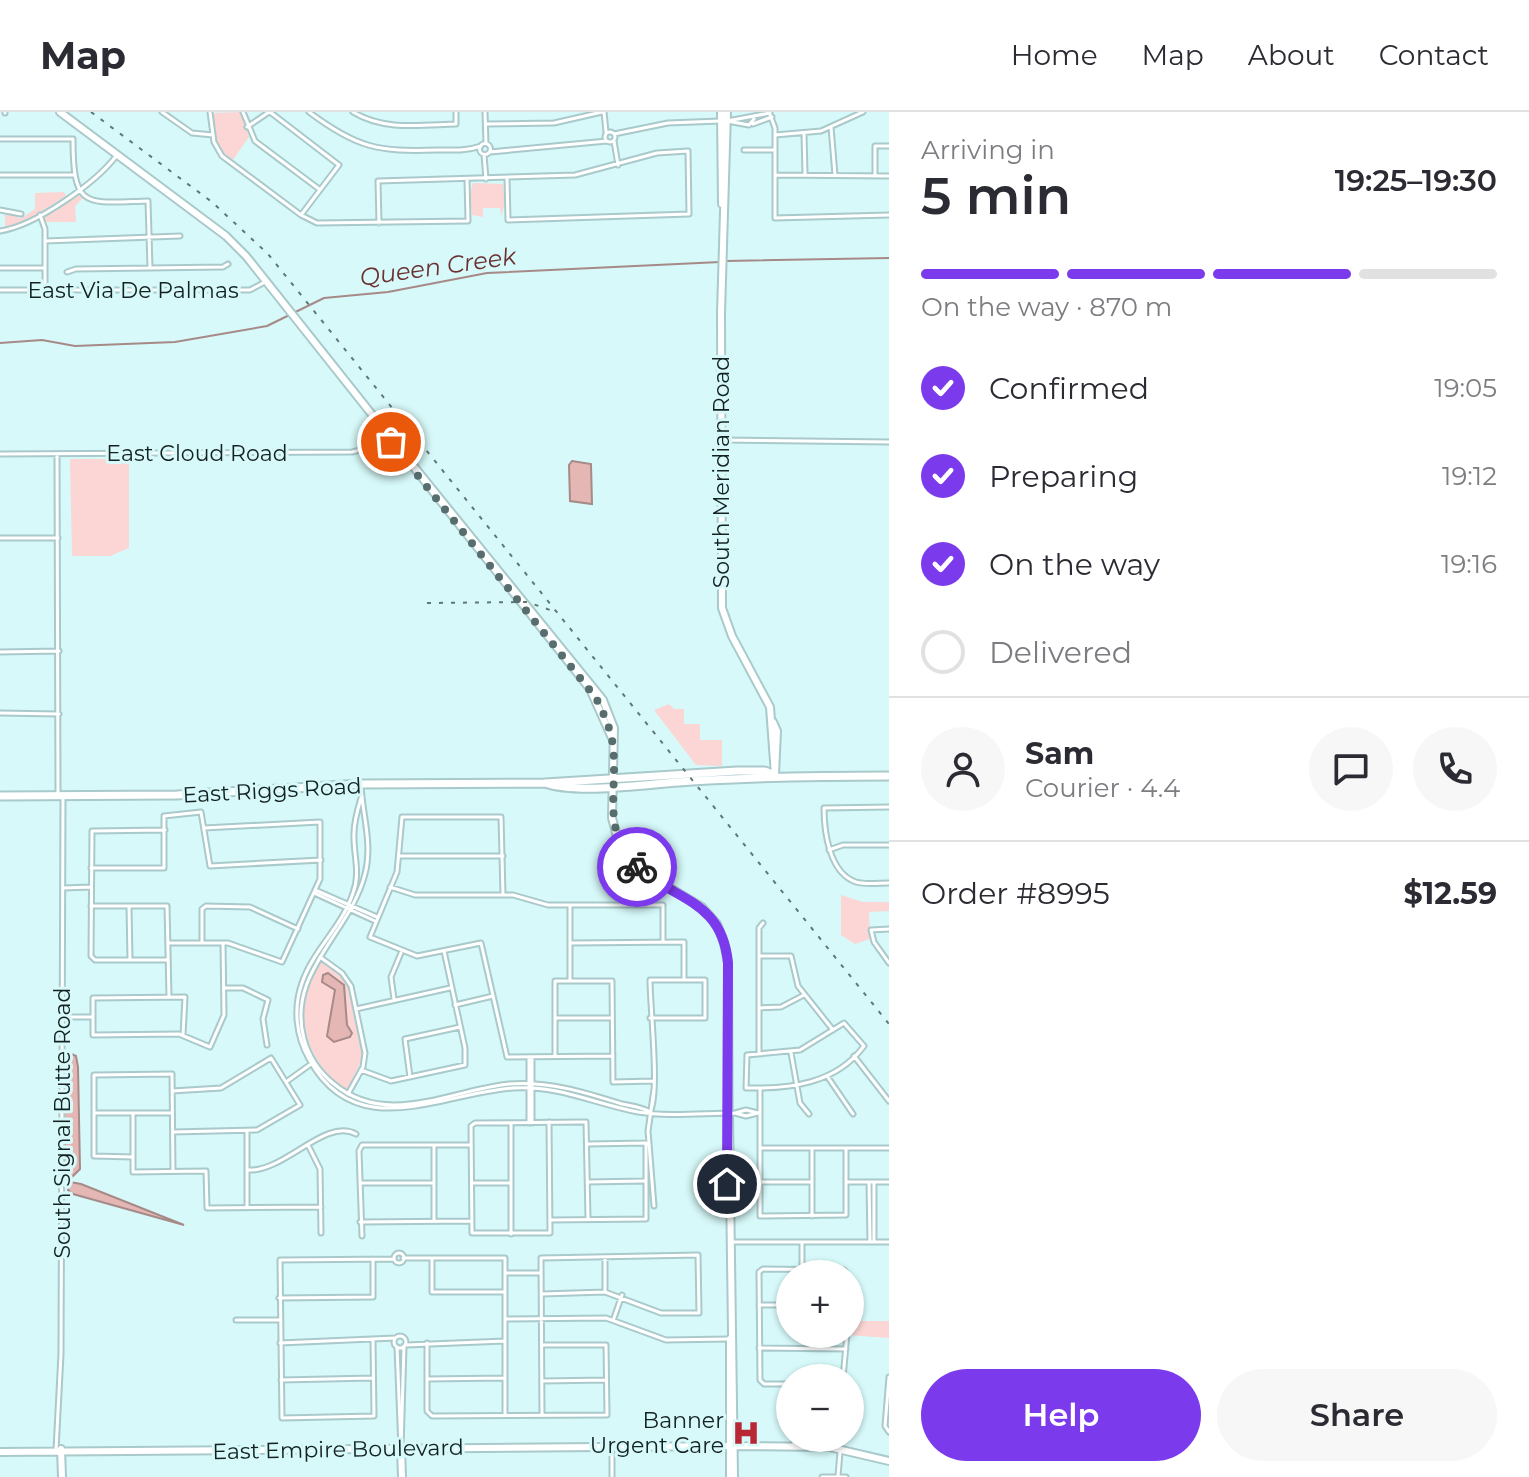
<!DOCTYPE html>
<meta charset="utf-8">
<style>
:root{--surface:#fff;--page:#f7f7f7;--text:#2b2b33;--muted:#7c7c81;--line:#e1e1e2;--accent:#7c3aed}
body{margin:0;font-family:Montserrat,sans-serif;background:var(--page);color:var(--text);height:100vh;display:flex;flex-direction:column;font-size:30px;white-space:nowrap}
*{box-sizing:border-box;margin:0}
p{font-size:26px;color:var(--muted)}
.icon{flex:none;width:44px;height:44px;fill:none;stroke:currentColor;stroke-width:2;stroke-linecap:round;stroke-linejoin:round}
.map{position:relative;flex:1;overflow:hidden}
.panel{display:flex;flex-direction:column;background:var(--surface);width:640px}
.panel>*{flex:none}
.controls{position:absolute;left:776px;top:1148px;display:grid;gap:16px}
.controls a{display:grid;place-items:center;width:88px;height:88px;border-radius:50%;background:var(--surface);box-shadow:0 2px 6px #0004;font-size:40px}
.pin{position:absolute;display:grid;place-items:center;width:68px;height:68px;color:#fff;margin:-34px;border:4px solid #fff;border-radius:50%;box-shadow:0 2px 8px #0007}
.courier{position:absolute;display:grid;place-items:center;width:80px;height:80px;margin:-40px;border:6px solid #7c3aed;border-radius:50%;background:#fff;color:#222;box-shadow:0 2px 10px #0007}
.summary em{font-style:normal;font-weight:600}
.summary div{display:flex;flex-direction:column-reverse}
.summary{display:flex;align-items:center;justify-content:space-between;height:136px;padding:0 32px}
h1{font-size:52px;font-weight:600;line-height:60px}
.bar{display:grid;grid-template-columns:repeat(4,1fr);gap:12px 8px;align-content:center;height:96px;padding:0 32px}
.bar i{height:10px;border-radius:6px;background:var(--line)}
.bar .selected{background:var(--accent)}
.bar p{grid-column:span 4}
.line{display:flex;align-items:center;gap:20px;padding:0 32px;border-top:2px solid var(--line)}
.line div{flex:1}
.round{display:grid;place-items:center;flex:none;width:84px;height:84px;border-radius:42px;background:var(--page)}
ol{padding:0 32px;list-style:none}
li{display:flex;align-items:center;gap:24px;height:88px}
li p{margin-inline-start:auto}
li .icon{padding:8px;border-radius:50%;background:var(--accent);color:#fff;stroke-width:4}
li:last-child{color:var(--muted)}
li i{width:44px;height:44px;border:4px solid var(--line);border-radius:50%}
.button{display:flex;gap:16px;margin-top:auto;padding:16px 32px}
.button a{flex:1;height:92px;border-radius:48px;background:var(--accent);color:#fff;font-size:32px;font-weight:600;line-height:92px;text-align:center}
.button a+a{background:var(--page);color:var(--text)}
header{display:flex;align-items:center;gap:48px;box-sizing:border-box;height:112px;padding:0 40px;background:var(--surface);border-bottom:2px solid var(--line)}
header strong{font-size:38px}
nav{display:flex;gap:44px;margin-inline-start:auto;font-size:28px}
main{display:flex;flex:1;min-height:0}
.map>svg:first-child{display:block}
.green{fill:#fbd6d4}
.water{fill:#e5b7b4;stroke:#a68a88;stroke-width:2}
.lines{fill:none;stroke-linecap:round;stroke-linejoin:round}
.stream{stroke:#a68a88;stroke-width:2}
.street-casing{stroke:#a9c9ca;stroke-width:7}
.secondary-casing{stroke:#a9c9ca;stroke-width:10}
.primary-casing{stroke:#a9c9ca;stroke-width:11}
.street{stroke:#fff;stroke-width:3}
.secondary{stroke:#fff;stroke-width:6}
.primary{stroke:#fff;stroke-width:7}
.rail{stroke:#617676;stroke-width:2;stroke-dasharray:4 8;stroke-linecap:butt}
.done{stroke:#586d6d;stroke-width:8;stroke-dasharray:0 14.4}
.route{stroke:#7c3aed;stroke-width:10}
.labels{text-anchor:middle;stroke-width:6;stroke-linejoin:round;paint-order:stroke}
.street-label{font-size:22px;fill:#142121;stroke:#d7f9f9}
.poi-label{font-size:22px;fill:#142121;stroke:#d7f9f9;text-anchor:end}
.water-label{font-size:24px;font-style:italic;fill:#6b3030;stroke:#d7f9f9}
</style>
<header>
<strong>Map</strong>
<nav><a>Home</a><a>Map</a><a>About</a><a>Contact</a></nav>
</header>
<main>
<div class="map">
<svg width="889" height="1365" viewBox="0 0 889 1365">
<rect width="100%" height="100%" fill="#d7f9f9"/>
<path class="green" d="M241,0l8,25 -17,24 -15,-16 -5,-32z
M473,71l30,1 2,19 -4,13 -1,-8h-17v9l-11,-2 -2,-22z
M64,80l2,4 -43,27 -18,6v-16h8l7,6 15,-10v-16z
M76,81l7,5 -8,8 1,16h-31l-1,-9z
M70,347h59v89l-19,8h-38z
M669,592l5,5h10v15h16v16h22v26l-26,-1 -42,-55z
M841,783l22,7h26v9l-20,1 1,27 -15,5 -14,-9z
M320,846l22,16 7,11 15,69 -17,38c-46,-35 -55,-83 -27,-134z
M850,1209h39v17l-41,-3z"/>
<path class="water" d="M572,349l19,3 1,40 -22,-3 -1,-36z
M328,861l16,12 3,40 5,8 -2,4 -16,5 -7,-6 8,-46 -13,-8 1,-7z
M69,941l7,3 2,11 2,102 -8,8 -7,-8 -2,-106z
M70,1070l11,2 103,41 -111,-31 -5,-4z"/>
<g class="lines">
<path class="stream" d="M726,149l163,-3
M0,231l42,-3 33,6 100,-4 92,-16 57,-28 64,-6 99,-19 233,-11"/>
<g class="street-casing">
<path id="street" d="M5,0v1
M162,0l30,21 21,2
M210,0l4,30 8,14 79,59 16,8 151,-2 -1,-42
M243,0l12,29 64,48
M270,0l69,53 -38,50
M309,0c48,36 69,40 128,38 15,0 30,1 44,-4
M353,0c31,19 68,13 103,12v-12
M485,0l1,31
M604,0l2,20
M769,0l6,16v90l114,-3
M727,9l43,-8
M727,9l22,4 5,-6
M486,12l68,-1 48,-11
M753,12l19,-7
M247,15l22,-15
M831,15l4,48
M605 25a5 5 0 1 1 10 0a5 5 0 1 1-10 0Z
M614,22l54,-11 52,-2
M804,22l1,40
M775,23l46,-4 42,-19
M0,27h73c0,71 12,64 75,62l2,67
M614,29l4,24
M479.5 37a5.5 5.5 0 1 1 11 0a5.5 5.5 0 1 1-11 0Z
M744,38h31
M490,40l117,-11
M484,43l2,24
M0,63h73
M776,63l113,1
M875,64v-30h14
M0,98l21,4
M40,103l5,14v61
M379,111l-1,-42 197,-6 82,-22 31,-2 1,63 -181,6 -1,-42
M0,119c35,-5 96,-48 117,-76
M45,129l135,-5
M0,156h45
M67,160l9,-3 147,-2 5,-3
M0,178h250l15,-8
M721,328l168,2
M0,342l352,-2 25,-6 12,-8
M57,342l1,340
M0,426h58
M0,540l59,-1
M0,601l59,1
M361,672c1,30 12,59 4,90 -15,60 -79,98 -61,165 5,18 16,34 30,45 53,44 116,6 175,0 40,-3 75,8 113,20 9,2 20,3 28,8
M361,686c-3,10 -7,24 -7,35 -1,22 7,39 -1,60 -11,34 -40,57 -51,90 -9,25 -6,53 7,76 47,86 132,34 204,29 46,-3 82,16 125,24 31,5 66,1 97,1l11,-3 12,3
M889,695l-65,1c0,23 5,65 32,74 10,3 23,1 33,1
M165,718l-73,1 -1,125 4,4h73
M829,738l14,-5h46
M400,744h103
M91,756h73v-52l37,-4 9,54 111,-6
M390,775l25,8h98l35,10h115v37
M63,776l28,-1
M315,778l62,27
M314,781l61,28
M503,783l-2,-78h-99l-5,55 -27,65 47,19 64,-13 26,114 106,-1
M570,793v76
M91,794h76l2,91
M129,794l1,54
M889,817l-18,1 3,12 15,21
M168,831h60l54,19 38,-83v-57l-116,6
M202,831v-34l4,-3 44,1 48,22
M570,831l114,-1v38
M759,844h32l7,30 35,44
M320,845l22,16 9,13 14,67 -2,14 -15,27
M224,876h19l25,12 -5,19 4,26
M394,887l-3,-22 10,-24
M455,893l38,-9
M759,896l22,-1 23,-12
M356,897l94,-21
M63,905h28
M555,906h56
M650,906h55v-38h-55c0,27 10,114 0,132
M844,911l20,23c-28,38 -74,43 -118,42l1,-33 53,-5z
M183,923l2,-38 -92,1v37l86,-1 31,13 14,-32 -1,-72
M791,941l9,50 9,11
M759,942v-126l4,-5
M555,944v-75h57l1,101 41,-1
M854,944l35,45
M532,946v65
M529,947v64
M361,958l30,11 74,-16v-17l-21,-97
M827,964l26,38
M410,965l-5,-38 55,-12
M286,970l25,-18
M286,970l25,-18
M654,977l-6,42 6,75
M760,978v126l86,-1v-67
M172,979l49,-3 50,-30 29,47 -43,25 -84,2
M94,1001h78
M133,1001v59l73,-1 1,37 114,-1
M735,1001l11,3 12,-3
M549,1010l1,111h-78l-1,-107 4,-3 109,-1h2l2,97
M511,1011v111
M247,1019v76
M308,1033l12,24 1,64
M434,1033v76
M761,1036h128
M812,1036v68
M133,1045l-39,-1v-81l78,-1 1,97
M247,1058c37,3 78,-53 109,-36
M588,1070l56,-1
M760,1070h52
M846,1070h43
M869,1070l1,60
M874,1070v60
M360,1071h72
M472,1071h39
M551,1108l95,-1v-76l-58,1
M360,1110l112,-1
M362,1124l-3,-85 3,-6h109
M733,1130h156
M394 1146a5 5 0 1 1 10 0a5 5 0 1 1-10 0Z
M605,1145v35
M403,1146h102v157
M432,1146v34h73
M802,1157v-27
M505,1161h36
M542,1182l63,-2 56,21h38l-1,-58 -157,3 1,157
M279,1186l94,-1v-38
M759,1193h31
M614,1206l8,-23
M505,1207l101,-1 60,22 63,-1
M236,1208h43
M394 1230a6 6 0 1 1 12 0a6 6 0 1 1-12 0Z
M373,1229l1,75 -92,2 -2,-158 114,-1
M280,1231l115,-5
M427,1231v68l5,5 175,-1 -1,-70h-63
M406,1233l99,-4
M397,1235l4,102 3,-103
M759,1236l87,1
M889,1265l-4,49 4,6
M843,1266l4,-44
M427,1267l78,-1
M281,1268l92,-2
M542,1269l64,-1
M790,1272h-26l-4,-4 -1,-108 4,-3 81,1 3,4
M794,1326v8
M612,1335v30
M56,1338l5,-96 2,-556
M838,1364l2,-24
M822,1365h24"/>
</g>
<g class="secondary-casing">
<path id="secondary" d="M60,0l166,124 20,20 344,433 22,49
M721,0l1,92
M727,0l-6,201 1,295 10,28 38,71 5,68
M390,325l213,263 11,28 -2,90 7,26 21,26 62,37 15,17 7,19 4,20 1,226
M773,610l4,9 -2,43
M729,1001l5,364
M730,1334l99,1 60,14
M61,1337l1,28
M401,1337l1,28
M0,1340l728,-6
M730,1365v-138"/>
</g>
<g class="primary-casing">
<path id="primary" d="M545,671c34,12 108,0 147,-2 66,-4 131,-5 197,-5
M0,684l177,-1 184,-11 184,-1 192,-12h28l10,4"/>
</g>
<use href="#street" class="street"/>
<use href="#secondary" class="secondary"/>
<use href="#primary" class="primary"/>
<path class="rail" d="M91,0l121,90 56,52 621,770
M427,491l100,-1 26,9"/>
</g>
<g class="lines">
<path class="done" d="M391,330l205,256c6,12 14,29 16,42 8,45 -13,91 25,127"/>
<path class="route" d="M637,755c39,34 85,33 91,96l-1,221"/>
</g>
<defs>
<g id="hospital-bare" transform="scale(2.16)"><path d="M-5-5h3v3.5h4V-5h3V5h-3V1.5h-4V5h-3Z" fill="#b82733" stroke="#d7f9f9" stroke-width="2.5" paint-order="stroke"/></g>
</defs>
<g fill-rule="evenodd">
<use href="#hospital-bare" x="746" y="1321"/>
</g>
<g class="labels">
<g class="street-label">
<text x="133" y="186">East Via De Palmas</text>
<text x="197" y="349">East Cloud Road</text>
<text transform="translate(721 360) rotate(-90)" y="8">South Meridian Road</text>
<text transform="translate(272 678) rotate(-3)" y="8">East Riggs Road</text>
<text transform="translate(62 1011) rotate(-90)" y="8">South Signal Butte Road</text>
<text transform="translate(338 1337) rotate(-1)" y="8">East Empire Boulevard</text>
</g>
<g class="poi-label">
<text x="724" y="1316">Banner<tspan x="724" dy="25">Urgent Care</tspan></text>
</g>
<g class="water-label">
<text transform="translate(438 155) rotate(-8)" y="8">Queen Creek</text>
</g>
</g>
</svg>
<div class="controls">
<a>+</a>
<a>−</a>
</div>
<div class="pin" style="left:391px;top:330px;background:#ea580c"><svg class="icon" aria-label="bag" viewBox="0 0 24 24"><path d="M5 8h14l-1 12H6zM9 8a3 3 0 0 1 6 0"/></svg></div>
<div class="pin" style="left:727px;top:1072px;background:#1f2937"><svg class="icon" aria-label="home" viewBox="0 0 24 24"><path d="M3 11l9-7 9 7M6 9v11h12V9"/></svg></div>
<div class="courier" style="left:637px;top:755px"><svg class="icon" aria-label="bike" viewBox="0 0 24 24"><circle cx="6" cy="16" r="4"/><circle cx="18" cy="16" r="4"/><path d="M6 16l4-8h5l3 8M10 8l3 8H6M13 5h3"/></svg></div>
</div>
<section class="panel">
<div class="summary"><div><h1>5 min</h1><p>Arriving in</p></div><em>19:25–19:30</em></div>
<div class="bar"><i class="selected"></i><i class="selected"></i><i class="selected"></i><i></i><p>On the way · 870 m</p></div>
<ol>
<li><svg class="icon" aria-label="check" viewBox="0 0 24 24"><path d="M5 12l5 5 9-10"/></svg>Confirmed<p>19:05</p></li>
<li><svg class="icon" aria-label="check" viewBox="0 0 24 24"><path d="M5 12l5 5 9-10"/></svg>Preparing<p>19:12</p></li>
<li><svg class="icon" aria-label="check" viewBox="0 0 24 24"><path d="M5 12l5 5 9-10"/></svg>On the way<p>19:16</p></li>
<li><i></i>Delivered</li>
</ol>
<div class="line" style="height:144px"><a class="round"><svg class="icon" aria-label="person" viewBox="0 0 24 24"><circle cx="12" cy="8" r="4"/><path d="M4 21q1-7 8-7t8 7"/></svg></a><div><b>Sam</b><p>Courier · 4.4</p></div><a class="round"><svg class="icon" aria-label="chat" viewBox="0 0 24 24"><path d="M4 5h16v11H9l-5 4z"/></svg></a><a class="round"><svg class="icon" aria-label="phone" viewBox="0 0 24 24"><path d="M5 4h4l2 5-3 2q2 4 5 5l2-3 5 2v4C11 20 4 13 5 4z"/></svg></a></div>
<div class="line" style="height:104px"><div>Order #8995</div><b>$12.59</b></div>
<div class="button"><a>Help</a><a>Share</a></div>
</section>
</main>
